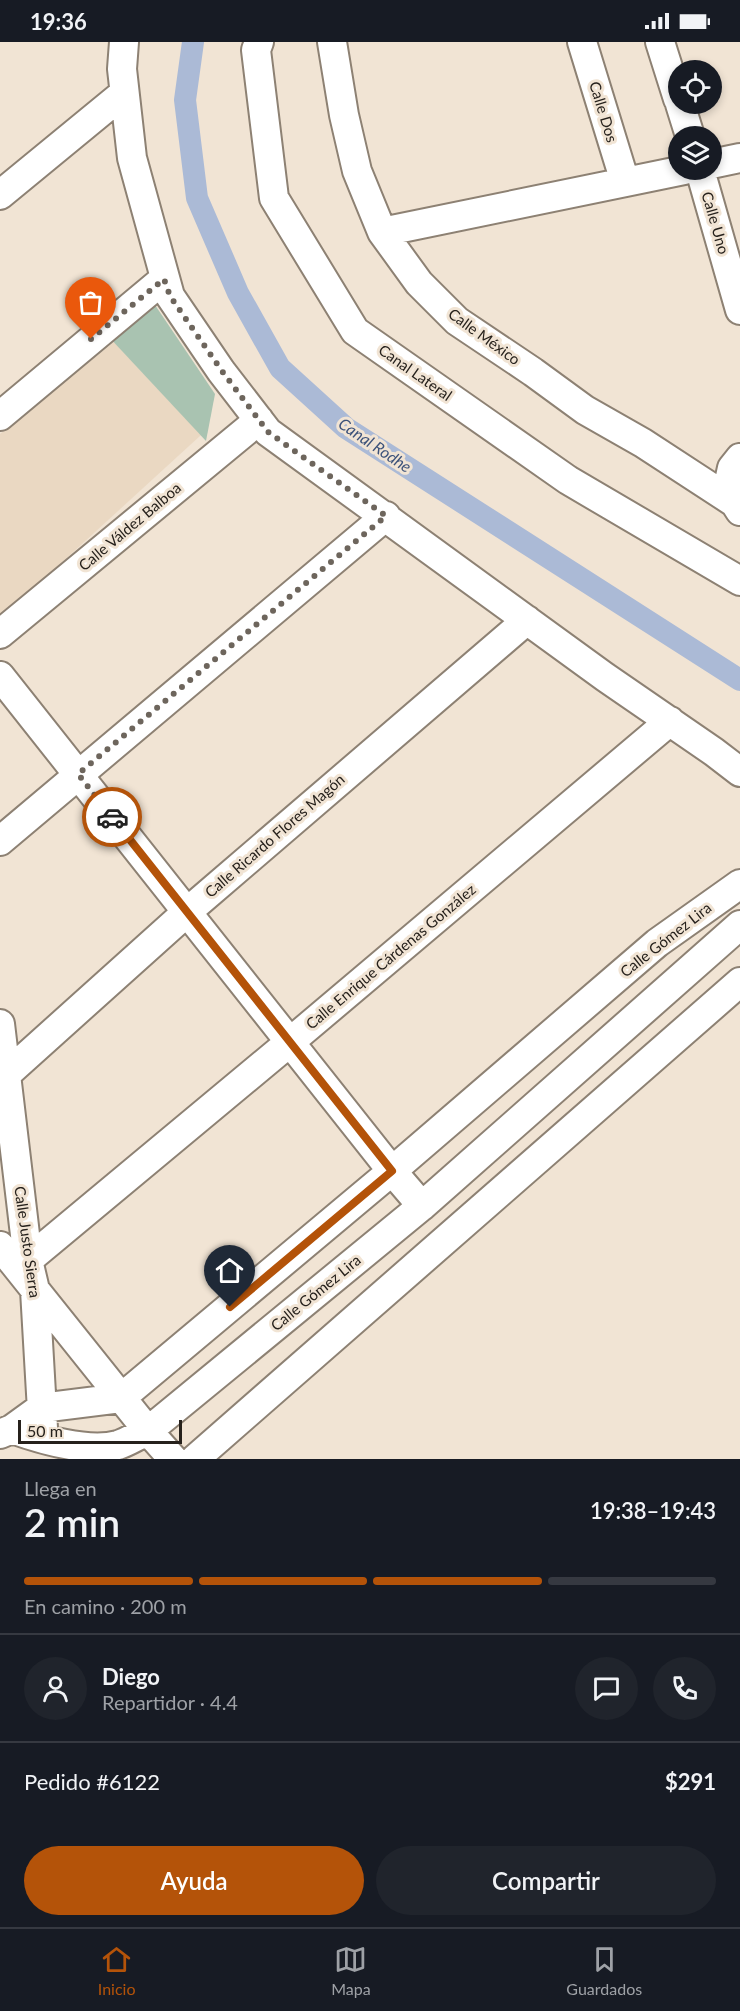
<!DOCTYPE html>
<html lang="es">
<meta charset="utf-8">
<style>
:root{--surface:#171b24;--page:#20242c;--text:#f1f3f6;--muted:#9ea1a6;--line:#363941;--accent:#b45309}
body{margin:0;font-family:Lato,sans-serif;background:var(--page);color:var(--text);height:100vh;display:flex;flex-direction:column;font-size:22px;white-space:nowrap}
*{box-sizing:border-box;margin:0}
p{font-size:20px;color:var(--muted)}
.icon{flex:none;width:33px;height:33px;fill:none;stroke:currentColor;stroke-width:2;stroke-linecap:round;stroke-linejoin:round}
.map{position:relative;height:1417px;overflow:hidden}
.sheet{display:flex;flex-direction:column;background:var(--surface);flex:1}
.sheet>*{flex:none}
.fabs{position:absolute;left:668px;top:18px;display:grid;gap:12px}
.fabs a{display:grid;place-items:center;width:54px;height:54px;border-radius:50%;background:var(--surface);box-shadow:0 3px 9px #0003;font-size:30px}
.scale{position:absolute;left:18px;bottom:15px;width:164px;box-sizing:border-box;padding-left:6px;border:3px solid #26211c;border-top:0;font-size:16px;line-height:21px;white-space:nowrap;color:#26211c;-webkit-text-stroke:4px #f1e4d4;paint-order:stroke}
.pin{position:absolute;display:grid;place-items:center;width:51px;height:51px;color:#fff;margin:-62px -26px;border-radius:50% 50% 50% 0;rotate:-45deg;box-shadow:0 0 6px #0007}
.pin .icon{rotate:45deg}
.courier{position:absolute;display:grid;place-items:center;width:60px;height:60px;margin:-30px;border:4px solid #b45309;border-radius:50%;background:#fff;color:#222;box-shadow:0 2px 8px #0007}
.head em{font-style:normal;font-weight:600}
.head div{display:flex;flex-direction:column-reverse}
.head{display:flex;align-items:center;justify-content:space-between;height:102px;padding:0 24px}
h1{font-size:39px;font-weight:600;line-height:45px}
.bar{display:grid;grid-template-columns:repeat(4,1fr);gap:9px 6px;align-content:center;height:72px;padding:0 24px}
.bar i{height:8px;border-radius:4px;background:var(--line)}
.bar .selected{background:var(--accent)}
.bar p{grid-column:span 4}
.line{display:flex;align-items:center;gap:15px;padding:0 24px;border-top:2px solid var(--line)}
.line div{flex:1}
.round{display:grid;place-items:center;flex:none;width:63px;height:63px;border-radius:32px;background:var(--page)}
.action{display:flex;gap:12px;margin-top:auto;padding:12px 24px}
.action a{flex:1;height:69px;border-radius:36px;background:var(--accent);color:#fff;font-size:24px;font-weight:600;line-height:69px;text-align:center}
.action a+a{background:var(--page);color:var(--text)}
.status{display:flex;justify-content:space-between;align-items:center;height:42px;padding:0 30px;background:var(--surface);direction:ltr}
.status svg{height:16px;fill:currentColor}
.tab-bar{display:flex;justify-content:space-around;align-items:center;height:84px;border-top:2px solid var(--line);background:var(--surface);font-size:16px;color:var(--muted)}
.tab-bar a{display:grid;justify-items:center;gap:3px}
.tab-bar .selected{color:var(--accent)}
.map>svg:first-child{display:block}
.built{fill:#ead8c2}
.green{fill:#a9c3b1}
.lines{fill:none;stroke-linecap:round;stroke-linejoin:round}
.canal{stroke:#abbad6;stroke-width:22}
.minor-casing{stroke:#8d8173;stroke-width:32}
.minor{stroke:#fff;stroke-width:28}
.done{stroke:#6d655c;stroke-width:6;stroke-dasharray:0 10.8}
.route{stroke:#b45309;stroke-width:8}
.labels{text-anchor:middle;stroke-width:6;stroke-linejoin:round;paint-order:stroke}
.street-label{font-size:15px;fill:#26211c;stroke:#f1e4d4}
.water-label{font-size:16px;font-style:italic;fill:#3c527a;stroke:#f1e4d4}
</style>
<div class="status"><b>19:36</b><svg viewBox="0 0 49 12"><path d="M0 12V9h3v3zM5 12V6h3v6zM10 12V3h3v9zM15 12V0h3v12zM26 1h20v11H26zM47 4h2v5h-2z"/></svg></div>
<div class="map">
<svg width="740" height="1417" viewBox="0 0 740 1417">
<rect width="100%" height="100%" fill="#f1e4d4"/>
<path class="built" d="M114,300l87,93 -201,184v-185z"/>
<path class="green" d="M155,263l60,89 -9,47 -98,-105z"/>
<g class="lines">
<path class="canal" d="M193,0l-8,58 12,98 41,95 42,75 66,60 394,252"/>
<g class="minor-casing">
<path id="minor" d="M124,0l-2,27 10,89 38,138 51,75 47,61 337,245 109,75 26,20
M259,0l-3,8 18,148 81,133 213,149 172,101
M332,0l12,73 13,56 25,61 37,51 38,38 76,51 52,38 58,33 92,60
M582,0l43,140
M660,0l18,57
M680,62l10,32
M711,122l29,-6
M700,128l40,140
M0,153l124,-102
M382,190l302,-62
M0,374l164,-137
M740,416l-8,10 -5,23 13,20
M0,592l259,-214
M0,634l392,495 30,35
M0,799l386,-325
M0,982l28,236 7,30 8,138
M0,1038l187,-168 340,-292
M0,1204l148,185 25,28
M28,1218l262,-218 380,-321
M12,1387c28,10 76,24 106,16 10,-3 20,-10 30,-14l274,-225 318,-281
M0,1392l12,-5 29,-21 80,-10 271,-227 265,-228 83,-59
M195,1417l545,-477"/>
</g>
<use href="#minor" class="minor"/>
</g>
<g class="lines">
<path class="done" d="M91,297l73,-60 6,17 52,75 46,61 118,84 -308,258 34,43"/>
<path class="route" d="M112,775l280,354 -162,136"/>
</g>
<g class="labels">
<g class="street-label">
<text transform="translate(603 70) rotate(73)" y="5">Calle Dos</text>
<text transform="translate(715 181) rotate(74)" y="5">Calle Uno</text>
<text transform="translate(484 295) rotate(36)" y="5">Calle México</text>
<text transform="translate(415 331) rotate(35)" y="5">Canal Lateral</text>
<text transform="translate(130 485) rotate(-40)" y="5">Calle Váldez Balboa</text>
<text transform="translate(275 794) rotate(-41)" y="5">Calle Ricardo Flores Magón</text>
<text transform="translate(666 898) rotate(-38)" y="5">Calle Gómez Lira</text>
<text transform="translate(391 915) rotate(-40)" y="5">Calle Enrique Cárdenas González</text>
<text transform="translate(27 1200) rotate(82)" y="5">Calle Justo Sierra</text>
<text transform="translate(316 1251) rotate(-39)" y="5">Calle Gómez Lira</text>
</g>
<g class="water-label">
<text transform="translate(375 403) rotate(34)" y="6">Canal Rodhe</text>
</g>
</g>
</svg>
<div class="fabs">
<a><svg class="icon" aria-label="locate" viewBox="0 0 24 24"><circle cx="12" cy="12" r="6"/><path d="M12 2v4M12 18v4M2 12h4M18 12h4"/></svg></a>
<a><svg class="icon" aria-label="layers" viewBox="0 0 24 24"><path d="M12 4l9 5-9 5-9-5zM3 14l9 5 9-5"/></svg></a>
</div>
<div class="scale">50 m</div>
<div class="pin" style="left:91px;top:297px;background:#ea580c"><svg class="icon" aria-label="bag" viewBox="0 0 24 24"><path d="M5 8h14l-1 12H6zM9 8a3 3 0 0 1 6 0"/></svg></div>
<div class="pin" style="left:230px;top:1265px;background:#1f2937"><svg class="icon" aria-label="home" viewBox="0 0 24 24"><path d="M3 11l9-7 9 7M6 9v11h12V9"/></svg></div>
<div class="courier" style="left:112px;top:775px"><svg class="icon" aria-label="car" viewBox="0 0 24 24"><path d="M5 17H2v-5l4-1 3-4h7l3 4 3 1v5h-3M9 17h6M6 11h13"/><circle cx="7" cy="17" r="2"/><circle cx="17" cy="17" r="2"/></svg></div>
</div>
<section class="sheet">
<div class="head"><div><h1>2 min</h1><p>Llega en</p></div><em>19:38–19:43</em></div>
<div class="bar"><i class="selected"></i><i class="selected"></i><i class="selected"></i><i></i><p>En camino · 200 m</p></div>
<div class="line" style="height:108px"><a class="round"><svg class="icon" aria-label="person" viewBox="0 0 24 24"><circle cx="12" cy="8" r="4"/><path d="M4 21q1-7 8-7t8 7"/></svg></a><div><b>Diego</b><p>Repartidor · 4.4</p></div><a class="round"><svg class="icon" aria-label="chat" viewBox="0 0 24 24"><path d="M4 5h16v11H9l-5 4z"/></svg></a><a class="round"><svg class="icon" aria-label="phone" viewBox="0 0 24 24"><path d="M5 4h4l2 5-3 2q2 4 5 5l2-3 5 2v4C11 20 4 13 5 4z"/></svg></a></div>
<div class="line" style="height:78px"><div>Pedido #6122</div><b>$291</b></div>
<div class="action"><a>Ayuda</a><a>Compartir</a></div>
</section>
<nav class="tab-bar">
<a class="selected"><svg class="icon" aria-label="home" viewBox="0 0 24 24"><path d="M3 11l9-7 9 7M6 9v11h12V9"/></svg>Inicio</a>
<a><svg class="icon" aria-label="map" viewBox="0 0 24 24"><path d="M3 6l6-2 6 2 6-2v14l-6 2-6-2-6 2zM9 4v14M15 6v14"/></svg>Mapa</a>
<a><svg class="icon" aria-label="saved" viewBox="0 0 24 24"><path d="M7 4h10v16l-5-4-5 4z"/></svg>Guardados</a>
</nav>
